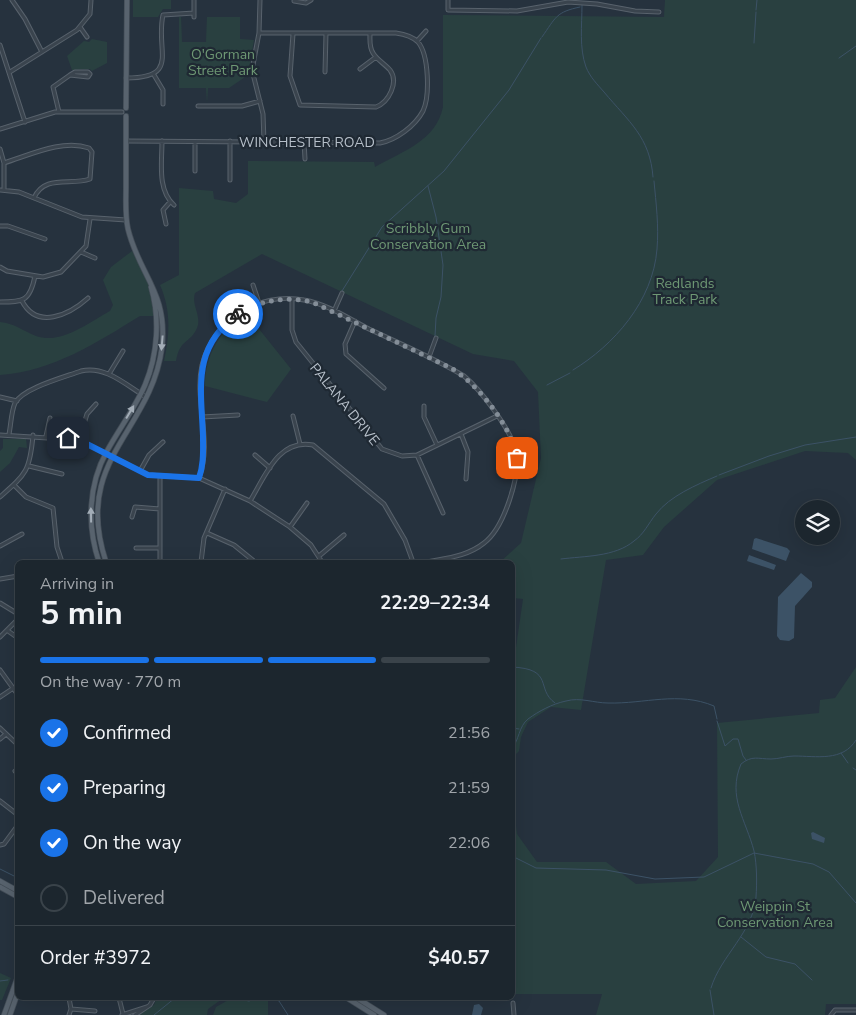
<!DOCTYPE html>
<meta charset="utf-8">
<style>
:root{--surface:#1c262e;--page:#29323a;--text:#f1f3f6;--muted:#a0a5aa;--line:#3a434a;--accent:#1a73e8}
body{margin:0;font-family:"Nunito Sans",sans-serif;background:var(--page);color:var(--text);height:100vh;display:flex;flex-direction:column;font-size:19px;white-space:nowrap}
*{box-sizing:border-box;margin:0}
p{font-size:16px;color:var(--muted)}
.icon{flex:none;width:28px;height:28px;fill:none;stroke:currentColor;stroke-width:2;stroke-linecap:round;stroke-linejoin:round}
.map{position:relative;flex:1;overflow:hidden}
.drawer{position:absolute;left:15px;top:560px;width:500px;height:440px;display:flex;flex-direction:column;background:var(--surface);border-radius:8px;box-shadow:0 5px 20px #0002,0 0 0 1px var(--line)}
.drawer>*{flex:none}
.fabs{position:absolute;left:795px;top:500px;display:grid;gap:10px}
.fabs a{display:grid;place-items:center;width:45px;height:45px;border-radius:50%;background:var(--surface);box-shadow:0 5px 20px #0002,0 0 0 1px var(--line);font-size:25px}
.pin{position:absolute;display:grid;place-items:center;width:42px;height:42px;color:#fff;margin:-21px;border-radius:10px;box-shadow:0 2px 8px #0006}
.courier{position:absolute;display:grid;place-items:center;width:50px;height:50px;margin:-25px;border:4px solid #1a73e8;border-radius:50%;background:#fff;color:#222;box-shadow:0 1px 6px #0007}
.summary em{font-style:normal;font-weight:700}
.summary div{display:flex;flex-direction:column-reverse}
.summary{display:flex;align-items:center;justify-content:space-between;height:85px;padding:0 25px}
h1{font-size:32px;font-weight:700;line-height:38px}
.bar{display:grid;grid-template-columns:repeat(4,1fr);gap:8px 5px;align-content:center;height:60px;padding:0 25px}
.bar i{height:6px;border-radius:4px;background:var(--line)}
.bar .on{background:var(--accent)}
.bar p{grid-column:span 4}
.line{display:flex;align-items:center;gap:12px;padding:0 25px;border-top:1px solid var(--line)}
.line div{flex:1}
ol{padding:0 25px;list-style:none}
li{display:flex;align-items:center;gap:15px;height:55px}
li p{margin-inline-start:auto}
li .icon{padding:5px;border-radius:50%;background:var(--accent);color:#fff;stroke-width:4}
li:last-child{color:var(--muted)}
li i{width:28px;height:28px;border:2px solid var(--line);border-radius:50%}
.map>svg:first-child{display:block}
.green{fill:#294040}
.water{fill:#3c5266}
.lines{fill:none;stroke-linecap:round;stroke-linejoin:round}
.stream{stroke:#3c5266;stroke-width:1}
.minor-casing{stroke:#58626c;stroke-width:5}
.major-casing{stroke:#434d57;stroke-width:6}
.minor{stroke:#3a444e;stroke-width:3}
.major{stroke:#58636e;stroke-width:4.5}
.oneway{fill:#a3adb7}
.done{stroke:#848e98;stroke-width:5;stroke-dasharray:0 9}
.route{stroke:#1a73e8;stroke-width:6}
.labels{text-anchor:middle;stroke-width:4.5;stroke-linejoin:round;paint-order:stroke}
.park-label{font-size:14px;fill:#6e9874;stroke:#1f2933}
.street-label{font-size:14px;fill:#b6bfc9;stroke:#1f2933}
</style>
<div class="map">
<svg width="856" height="1015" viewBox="0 0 856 1015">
<rect width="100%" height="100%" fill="#26323e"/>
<path class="green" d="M133,0h38v9h-8l-5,8h-25z
M665,0h191v460l-8,-7 -43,-2 -88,29 -53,47 -21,28 -37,5 -25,150 -30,-3 -23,15 -7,15 -2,14 -6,6v-89l10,-69 -10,-1 -1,-36h-12l21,-19 20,-85 -3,-66 -24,-31 -41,-7 -211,-100 -67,39c-4,12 7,23 2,35 -7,16 -17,10 -21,33h-12c6,-27 7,-51 -4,-76l19,-10v-87l34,3 1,8 22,4 12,-9v-33l126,1 1,5c28,-16 61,-26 68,-60v-92l221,2z
M179,17h2l1,25h24l1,-25h33v22l14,1 -6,35 -19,13h-21l-1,15 -1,-15h-27z
M92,39l15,3v21l-15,8 -2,-2 -18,1 -5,-14 17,-15 5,1z
M132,251l17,34 5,31h-14c-44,27 -87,55 -140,59v-53c14,1 23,9 36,14 25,9 52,-13 74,-25l3,-6 -10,-25 8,-13z
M247,314l44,55 -24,33 -62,-16c0,-31 15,-57 42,-72z
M3,439h23l1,9 -8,-1 -9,16 -10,9v-21l3,-3z
M856,667v337h-30l-1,11h-229l6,-21h-89l-1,-204 5,44 20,28h69l30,22 60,-3 22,-24 -1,-134 102,-10 1,-13 15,-2z
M0,973l11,5 -9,22h-2z
M157,998h64l1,1 -14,10 -1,6h-68l15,-10z
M232,998h36v17h-55l3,-8z"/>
<path class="water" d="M756,538l31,10 3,3 -4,10 -34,-12 2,-10z
M749,555l27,10 -2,5 -27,-9z
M801,573l11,9v5l-17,19 -1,32 -5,3 -9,-1 -3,-4 1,-39z
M813,832l12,6 -1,5 -12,-4 -1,-6z
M479,1004l4,4 -2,7h-9l2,-10z"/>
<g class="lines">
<path class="stream" d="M582,5c0,20 -3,43 4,62 4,10 11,17 18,25 25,30 46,45 49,85
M756,10l1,-10
M542,37c14,-20 14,-25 38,-30
M754,43l2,-31
M839,58l17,-12
M428,186l8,31 7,48 -2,32 -5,21 -1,18
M342,291l40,-64 62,-56 65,-81 32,-52
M573,370c41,-25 80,-69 84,-121 2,-23 -1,-46 -3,-68
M547,385l23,-12
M719,475l50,-19 36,-11 51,-8
M561,559c23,-3 54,-2 73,-18 10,-7 14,-17 22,-27 14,-18 40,-29 61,-38
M512,667c43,2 23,22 43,36
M717,721l8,25 8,-7h5l5,17 3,4
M512,728l7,1
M512,749c7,-9 7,-23 16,-30 11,-8 24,-15 38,-18 14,-4 28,2 42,2 37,1 70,-12 106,3l3,13
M841,753l7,10
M853,768l3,2
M514,857l22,11 70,2 49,9 49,-2 50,-24 59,11 16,8 27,31
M0,869l18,9
M741,937l25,20 29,7 17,16
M0,981l8,-1
M711,988c10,-33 42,-55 45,-91 1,-14 1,-32 -2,-46 -8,-31 -27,-54 -13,-87 11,-9 17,-5 30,-5 8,0 15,-3 23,-3 22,0 49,6 62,-16
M710,990l4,25
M235,998l14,3 8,-3
M273,998l6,3 9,14
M154,1015l21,-17"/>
<g class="minor-casing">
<path id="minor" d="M12,0l13,19 17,33
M260,0l-1,33 -7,37 11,44 1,28
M448,0v10l69,1 51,-9 29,2 38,7 24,1
M294,1l12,2 5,-3
M194,17v-17
M80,27l7,10
M293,34l-3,42 10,29 76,2c13,-5 23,-25 14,-37 -5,-6 -13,-10 -17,-17 -4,-6 -3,-13 -3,-20
M417,41l9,-10
M0,45l25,77
M360,69l16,-12
M10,72l67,-42 13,-16 1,-14
M75,72h13l2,2 -2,3 -18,-2z
M325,72l1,-39
M154,75l9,15v14
M126,78c55,0 29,-27 37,-63l31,-2
M198,106h44l18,-5
M59,112l-6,-25 17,-12
M0,129l55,-17h67
M126,141l254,2c16,-3 35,-17 43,-32 7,-15 6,-56 -5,-69 -5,-5 -15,-8 -22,-9h-137
M162,141c0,21 -5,49 12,64
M230,141v39
M304,142l1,17
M195,143v28
M0,149l4,14v26
M4,163c26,-8 58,-24 85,-15l3,4 -2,27c-19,7 -46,-5 -56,19
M0,190l19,2 63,25 44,3
M166,224l-3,-14 7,-8
M0,226h8l37,13
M81,252l14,6
M0,267l7,4 36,6 18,-5 25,-26 4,-27
M253,285l6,18
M292,299v31l4,12 86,107 20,7 15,-1 80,-39
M22,301c15,29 47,14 66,-3
M0,302c24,0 30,-1 35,-26
M334,311l8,-18
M355,321l-10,23 1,10 38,34
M429,357l7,-19
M109,374l14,-23
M0,397l17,4
M424,406v11l13,28
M293,416l7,28
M202,417l36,-2
M9,434c2,-9 2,-22 6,-31 8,-15 50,-26 66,-32 24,-6 45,14 65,26
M461,434l7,18 -2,27
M0,435l79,5 69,35 51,3 51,23 40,26 21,18 11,17
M46,436l4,-18
M79,440l8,-26 9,-10
M255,455l15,13
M417,455l26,58
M29,466l33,8
M140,471l9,-16 14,-13
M199,478c14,-36 -5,-77 3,-113 11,-44 57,-74 102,-65 23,4 44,18 65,29 32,15 65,29 95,47 17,14 47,54 52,75 5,24 -12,77 -32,92 -16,13 -37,15 -57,19
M14,485l12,12 27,11 4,39 5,15
M0,497c26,-23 30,-26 33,-62
M250,501c15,-24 28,-63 63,-56l71,59 21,36 8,22
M132,517l3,-10 25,2
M290,527l17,-24
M207,533l27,12 21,17
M0,546l22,-12
M136,548h24
M319,556l25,-21
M160,562v-86
M201,562l3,-24 21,-49
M0,579l18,-3
M0,603l18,11
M8,631l10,7
M0,637l18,-18
M0,670l18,25
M0,697l12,-8
M0,728l18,17
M0,739l6,-5
M15,771l3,-2
M0,801l18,14
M0,845l4,-1 14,-19
M69,998l2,11
M119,998l4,16
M513,1003l1,12
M69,1015l2,-6 24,2
M122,1015l25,-8
M135,1015l15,-10 4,-7
M831,1015l4,-5h21"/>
</g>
<g class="major-casing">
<path id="major" d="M126,108l1,-108
M99,562c-12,-36 -11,-77 8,-111 12,-22 28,-43 38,-66 13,-31 15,-67 6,-98
M106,562c-34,-103 45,-129 56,-215 6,-55 -23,-72 -34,-118 -3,-13 -2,-28 -2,-41 0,-24 0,-48 0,-72
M0,881l18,10
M0,887l18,10
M347,998l27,17
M357,998l27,17
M4,1015l14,-39
M10,1015l8,-23"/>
</g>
<use href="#minor" class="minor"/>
<use href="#major" class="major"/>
</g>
<defs><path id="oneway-solid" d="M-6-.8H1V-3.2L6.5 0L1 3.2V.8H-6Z" transform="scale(1.25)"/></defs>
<g class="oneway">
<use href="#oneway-solid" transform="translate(162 343) rotate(95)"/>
<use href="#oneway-solid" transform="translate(130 412) rotate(-59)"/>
<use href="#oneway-solid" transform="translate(91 515) rotate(-91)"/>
</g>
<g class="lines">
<path class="done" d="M238,314c23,-14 47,-18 74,-12l139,66c27,16 61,59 66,90"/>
<path class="route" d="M68,438l11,2 69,35 51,3c5,-14 4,-28 4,-42 -2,-49 -11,-89 35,-122"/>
</g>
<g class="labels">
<g class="park-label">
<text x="223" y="59">O'Gorman<tspan x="223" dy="16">Street Park</tspan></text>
<text x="428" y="233">Scribbly Gum<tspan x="428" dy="16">Conservation Area</tspan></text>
<text x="685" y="288">Redlands<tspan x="685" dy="16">Track Park</tspan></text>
<text x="775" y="911">Weippin St<tspan x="775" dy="16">Conservation Area</tspan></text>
</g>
<g class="street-label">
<text x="307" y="147">WINCHESTER ROAD</text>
<text transform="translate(345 404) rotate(51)" y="5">PALANA DRIVE</text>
</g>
</g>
</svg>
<div class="fabs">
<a><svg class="icon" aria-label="layers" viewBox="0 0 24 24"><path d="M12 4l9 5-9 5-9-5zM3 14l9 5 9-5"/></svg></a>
</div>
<div class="pin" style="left:517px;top:458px;background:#ea580c"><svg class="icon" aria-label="bag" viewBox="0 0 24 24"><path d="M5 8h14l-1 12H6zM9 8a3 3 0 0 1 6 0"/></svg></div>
<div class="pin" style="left:68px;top:438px;background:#1f2937"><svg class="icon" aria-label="home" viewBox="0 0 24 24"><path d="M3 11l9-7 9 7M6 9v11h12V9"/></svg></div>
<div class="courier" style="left:238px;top:314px"><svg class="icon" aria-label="bike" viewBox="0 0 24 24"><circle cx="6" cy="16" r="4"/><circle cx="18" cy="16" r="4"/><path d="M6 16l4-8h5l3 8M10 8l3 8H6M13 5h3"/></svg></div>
<section class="drawer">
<div class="summary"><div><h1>5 min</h1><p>Arriving in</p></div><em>22:29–22:34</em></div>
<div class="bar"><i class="on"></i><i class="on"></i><i class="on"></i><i></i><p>On the way · 770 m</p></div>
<ol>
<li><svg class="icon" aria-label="check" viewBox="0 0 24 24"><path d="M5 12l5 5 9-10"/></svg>Confirmed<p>21:56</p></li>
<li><svg class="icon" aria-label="check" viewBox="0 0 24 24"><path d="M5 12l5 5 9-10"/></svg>Preparing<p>21:59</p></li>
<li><svg class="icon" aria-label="check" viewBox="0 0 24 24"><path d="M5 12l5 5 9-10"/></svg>On the way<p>22:06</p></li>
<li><i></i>Delivered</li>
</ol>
<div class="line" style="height:65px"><div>Order #3972</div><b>$40.57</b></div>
</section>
</div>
